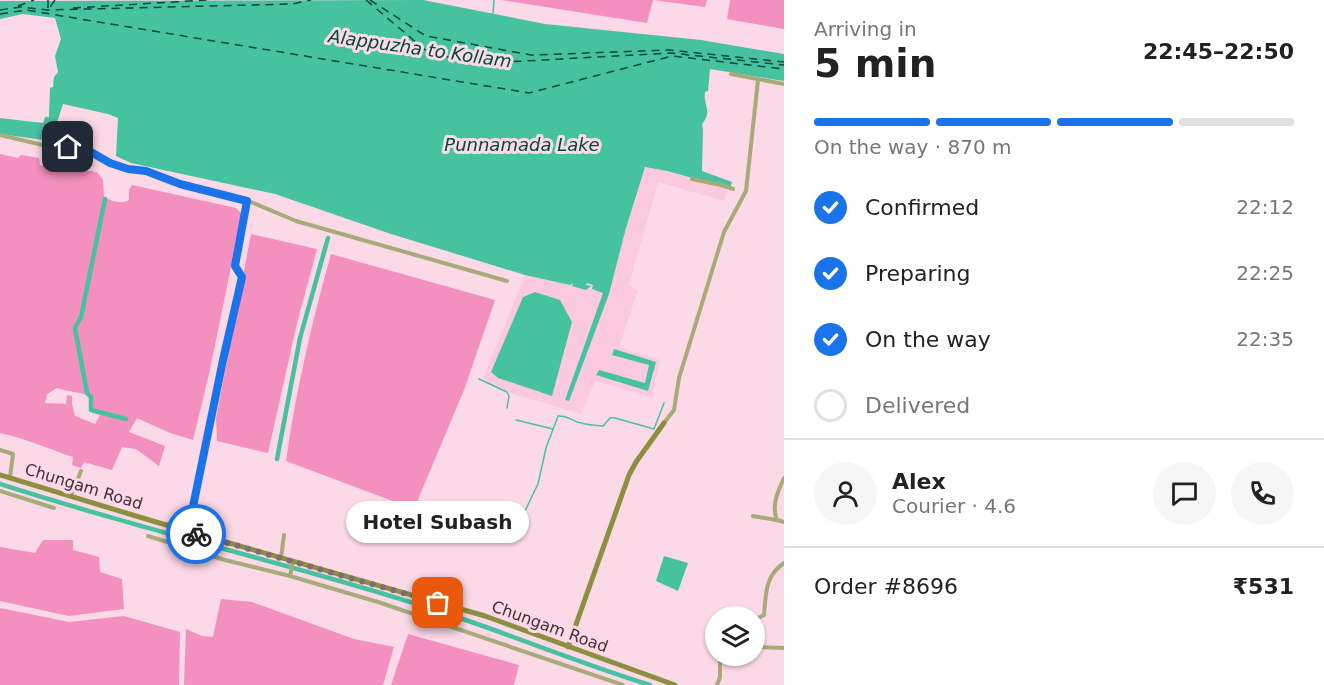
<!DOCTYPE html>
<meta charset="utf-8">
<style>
:root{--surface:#fff;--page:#f6f6f6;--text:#222;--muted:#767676;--line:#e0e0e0;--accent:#1a73e8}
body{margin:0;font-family:"DejaVu Sans",sans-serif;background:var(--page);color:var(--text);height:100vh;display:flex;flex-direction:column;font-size:22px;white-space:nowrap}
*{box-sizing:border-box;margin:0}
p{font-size:20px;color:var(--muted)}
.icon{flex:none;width:33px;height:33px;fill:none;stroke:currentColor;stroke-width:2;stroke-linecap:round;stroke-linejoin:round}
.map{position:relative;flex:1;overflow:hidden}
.panel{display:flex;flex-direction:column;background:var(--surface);width:540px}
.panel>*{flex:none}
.tools{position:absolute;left:705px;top:606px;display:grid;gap:12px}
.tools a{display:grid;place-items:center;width:60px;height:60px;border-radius:50%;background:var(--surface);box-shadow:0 2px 4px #0004;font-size:30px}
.pin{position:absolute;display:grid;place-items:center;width:51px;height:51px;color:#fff;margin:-26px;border-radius:12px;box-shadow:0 3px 9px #0006}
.courier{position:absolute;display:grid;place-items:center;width:60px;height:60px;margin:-30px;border:4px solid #1a73e8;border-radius:50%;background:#fff;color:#222;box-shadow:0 2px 8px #0007}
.bubble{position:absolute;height:42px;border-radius:21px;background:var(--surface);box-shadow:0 2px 4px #0004;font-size:20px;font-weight:700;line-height:42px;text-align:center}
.summary em{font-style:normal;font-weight:700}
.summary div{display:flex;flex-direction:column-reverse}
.summary{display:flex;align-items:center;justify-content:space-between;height:102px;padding:0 30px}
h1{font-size:39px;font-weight:700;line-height:45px}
.bar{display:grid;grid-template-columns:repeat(4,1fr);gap:9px 6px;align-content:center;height:72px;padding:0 30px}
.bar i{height:8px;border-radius:4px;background:var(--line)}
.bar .on{background:var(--accent)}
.bar p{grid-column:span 4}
.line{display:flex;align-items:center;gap:15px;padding:0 30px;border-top:2px solid var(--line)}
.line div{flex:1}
.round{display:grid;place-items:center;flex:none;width:63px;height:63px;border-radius:32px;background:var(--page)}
ol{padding:0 30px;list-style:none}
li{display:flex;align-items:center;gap:18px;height:66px}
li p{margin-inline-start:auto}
li .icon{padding:6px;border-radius:50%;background:var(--accent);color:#fff;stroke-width:4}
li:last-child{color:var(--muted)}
li i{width:33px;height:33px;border:3px solid var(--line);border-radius:50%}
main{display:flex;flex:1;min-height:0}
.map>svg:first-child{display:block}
.built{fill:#fccadf}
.green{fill:#f490bf;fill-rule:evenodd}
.water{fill:#46c29f}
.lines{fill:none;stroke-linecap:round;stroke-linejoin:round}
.stream{stroke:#46c29f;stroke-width:1.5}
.canal{stroke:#46c29f;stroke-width:4.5}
.ferry{stroke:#004a39;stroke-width:1.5;stroke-dasharray:8 6;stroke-linecap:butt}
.street{stroke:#a8ab79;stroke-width:4}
.secondary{stroke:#8c8f3f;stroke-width:5}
.done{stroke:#816b75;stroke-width:6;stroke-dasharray:0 10.8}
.route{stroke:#1a73e8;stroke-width:8}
.labels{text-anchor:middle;stroke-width:6;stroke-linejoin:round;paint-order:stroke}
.street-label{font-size:16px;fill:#403037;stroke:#fbd9e7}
.water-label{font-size:18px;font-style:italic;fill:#004a39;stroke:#fbd9e7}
</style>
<main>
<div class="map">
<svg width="784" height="685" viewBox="0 0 784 685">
<rect width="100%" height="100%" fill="#fbd9e7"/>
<path class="built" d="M645,166l83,22 -4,13 -66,-19 -29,103 9,5 -19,57 41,13 -8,37 -57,-16 -14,33 -71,-21 -27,-14 42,-104 45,10 1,-3 15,3 1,-2 6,2 -1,4 34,-61z"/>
<path class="green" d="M501,0h206l-2,7 -52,-7 -6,23z
M730,0h54v29l-57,-10z
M0,154l18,4 3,-3 18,3 1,7 16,4 2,-5 18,5 21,3 6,8 1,17c8,4 17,8 25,3v-10l3,-5 104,23 6,6 -33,160 -16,66 -23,-7 -33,-15 -8,14 36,14 -6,20 -23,-17 -14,-2 -10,23 -28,-8 -3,6 -9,-3 1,-8c-24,-8 -48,-19 -73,-24zM57,388c12,4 24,4 36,9l-2,15 9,3 -5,9 -20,-8 -3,-12v-8l-5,-1 -1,9 -21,-1 2,-9z
M251,234l66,15 -20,74 -29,130 -51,-12 -1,-22z
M331,254l164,46 -31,90 -50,119 -128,-48c10,-71 26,-139 45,-207z
M43,540h30v10l26,7 1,15 22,7 2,30 -55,7 -69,-15v-54l35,6z
M221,599l31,3 102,37 40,8 -11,38h-199l2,-56 16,7 11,1z
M0,608l69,14 55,-6 56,16 -1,53h-179z
M408,634l111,31 -5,20h-123z"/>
<path class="water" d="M423,0l122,24 156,16 83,14v27l-74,-12 -2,22 -3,1c-2,14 8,19 -3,32l1,5 -1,42 30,11 -1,4 -3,2 -61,-17 -22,-4 -19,61 -17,66 -40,107 -4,-1 38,-107 -11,-4 1,-4 -6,-2 -1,2 5,1 -5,4 -14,-4 1,-3 -3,2 -45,-10 -134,-41 -116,-40 -144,-31 -15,-7 2,-38 -10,-4 -45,-10 -12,37 -51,-7v-16l43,5 2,-6h4l1,-29 3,-1 1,-10 4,-5 -3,-16 6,-17 -6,-21 -32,-4 -23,5v-18z
M535,292l25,8 12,22 -20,74 -54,-18 -7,-6 32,-75z
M614,349l42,13 -8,29 -52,-16 3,-5 46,13 4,-18 -37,-10z
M664,556l24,7 -10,28 -22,-10z"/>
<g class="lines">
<path class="stream" d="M493,14l1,-14
M479,379l28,13 2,4 -2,12
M516,420l37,9
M477,535l40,5 7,-27 14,-29 8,-36 12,-32c9,-1 11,3 19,6 9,3 17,3 26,4l7,-8h5l39,11 10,-26"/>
<path class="canal" d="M105,199l-24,118 -6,11 12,65 4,4v13l35,9
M277,459l23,-121 28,-100
M0,484c151,49 306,83 457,133 65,22 128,48 193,68"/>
<path class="ferry" d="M48,0v10l7,-10
M366,0l64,54 58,9 183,-10 113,12
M370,0l56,36 105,19 138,-5 115,12
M18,6l16,-6
M73,8l134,-8
M0,10l21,-3 27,3 244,-6 19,-4
M0,14l26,-4 503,83 143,-37 112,13"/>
<path class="street" d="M731,74l53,10
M0,135l51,12 33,2 25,14 19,6 17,2 35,13 64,15 52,22 211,60
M692,179l29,6 12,4
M664,423l10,-13 5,-32 45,-146 22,-41 12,-111
M0,450l13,4 -3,23
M784,478c-6,13 -13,28 -7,42l7,2
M0,491l54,17
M71,496l10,-25
M753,516l23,4
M188,531l54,-254 -7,-11 12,-65
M148,536l77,24 65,16 88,26 245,83
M281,558l3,-23
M290,576l3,-14
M721,616l3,-4 25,4
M754,617l4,1 6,-3c2,-22 1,-39 20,-52
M758,618l-2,29 28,1
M717,685l3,-8v-21"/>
<path class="secondary" d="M0,475l156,47 329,94 190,69
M568,647l61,-172 7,-13 28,-39"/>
</g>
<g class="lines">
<path class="done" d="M196,534l242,69"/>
<path class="route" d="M68,147l16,1 26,15 18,6 18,2 34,13 67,17 -12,65 7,11 -19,83 -35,171 8,3"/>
</g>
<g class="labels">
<g class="street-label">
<text transform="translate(84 486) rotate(17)" y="6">Chungam Road</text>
<text transform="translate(550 626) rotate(20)" y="6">Chungam Road</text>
</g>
<g class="water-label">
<text transform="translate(420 49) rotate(8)" y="6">Alappuzha to Kollam</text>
<text x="522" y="151">Punnamada Lake</text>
</g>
</g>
</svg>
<div class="tools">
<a><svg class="icon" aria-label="layers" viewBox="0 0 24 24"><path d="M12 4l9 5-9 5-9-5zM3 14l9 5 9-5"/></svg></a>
</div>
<div class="pin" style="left:438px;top:603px;background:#ea580c"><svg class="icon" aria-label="bag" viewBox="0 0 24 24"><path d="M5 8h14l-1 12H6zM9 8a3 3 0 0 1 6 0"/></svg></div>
<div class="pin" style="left:68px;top:147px;background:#1f2937"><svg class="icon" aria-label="home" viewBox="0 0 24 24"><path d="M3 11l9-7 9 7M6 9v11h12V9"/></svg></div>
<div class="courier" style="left:196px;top:534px"><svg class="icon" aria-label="bike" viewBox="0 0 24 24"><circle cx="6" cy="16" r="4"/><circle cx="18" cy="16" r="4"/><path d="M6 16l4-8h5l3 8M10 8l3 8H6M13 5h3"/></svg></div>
<div class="bubble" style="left:346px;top:501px;width:183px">Hotel Subash</div>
</div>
<section class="panel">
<div class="summary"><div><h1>5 min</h1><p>Arriving in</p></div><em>22:45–22:50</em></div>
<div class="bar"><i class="on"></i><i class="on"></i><i class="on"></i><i></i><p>On the way · 870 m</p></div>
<ol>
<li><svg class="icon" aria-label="check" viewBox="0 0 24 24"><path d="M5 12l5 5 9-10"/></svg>Confirmed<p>22:12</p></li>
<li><svg class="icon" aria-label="check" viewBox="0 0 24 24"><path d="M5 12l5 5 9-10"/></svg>Preparing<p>22:25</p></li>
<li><svg class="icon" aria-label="check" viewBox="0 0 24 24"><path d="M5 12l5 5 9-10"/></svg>On the way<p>22:35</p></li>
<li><i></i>Delivered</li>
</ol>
<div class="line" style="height:108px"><a class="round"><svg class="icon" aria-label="person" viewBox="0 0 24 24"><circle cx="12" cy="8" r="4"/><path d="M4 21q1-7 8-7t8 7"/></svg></a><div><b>Alex</b><p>Courier · 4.6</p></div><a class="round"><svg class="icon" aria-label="chat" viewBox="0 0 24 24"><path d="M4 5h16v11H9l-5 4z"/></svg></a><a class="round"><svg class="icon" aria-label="phone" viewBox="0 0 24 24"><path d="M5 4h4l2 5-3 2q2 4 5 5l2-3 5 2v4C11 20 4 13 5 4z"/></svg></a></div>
<div class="line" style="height:78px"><div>Order #8696</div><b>₹531</b></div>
</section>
</main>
